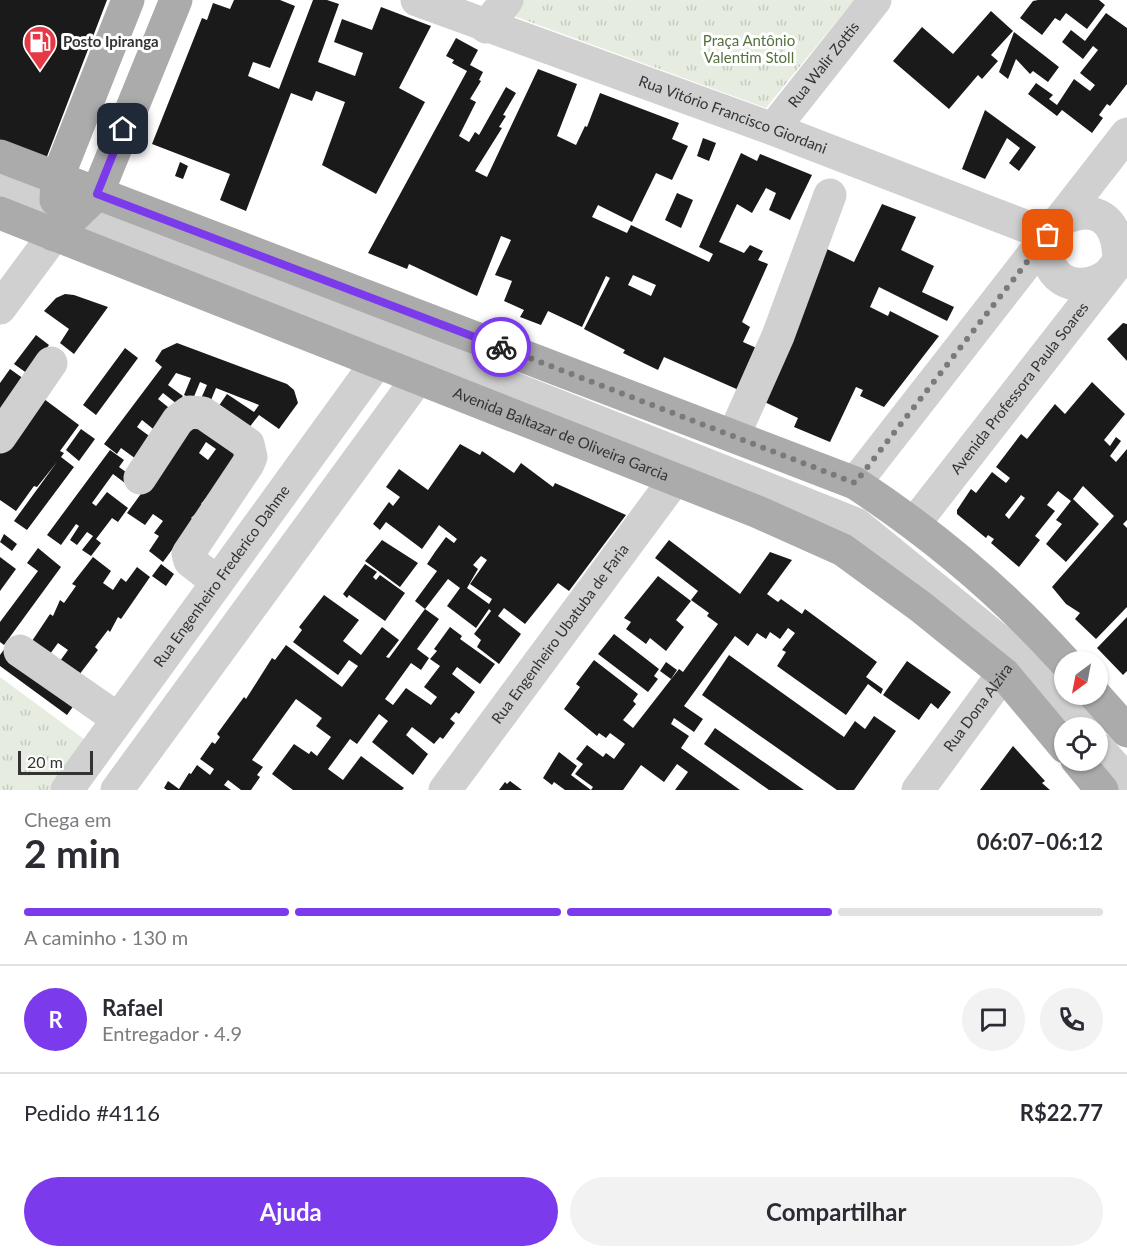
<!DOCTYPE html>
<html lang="pt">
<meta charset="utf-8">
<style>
:root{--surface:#fff;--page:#f2f2f3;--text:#2b2b33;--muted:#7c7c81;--line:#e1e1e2;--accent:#7c3aed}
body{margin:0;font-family:Lato,sans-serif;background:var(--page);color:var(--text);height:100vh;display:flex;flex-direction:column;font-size:22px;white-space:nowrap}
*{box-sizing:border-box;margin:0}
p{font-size:20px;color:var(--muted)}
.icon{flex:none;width:33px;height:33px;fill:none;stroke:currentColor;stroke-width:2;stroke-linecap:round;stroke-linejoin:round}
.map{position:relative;height:790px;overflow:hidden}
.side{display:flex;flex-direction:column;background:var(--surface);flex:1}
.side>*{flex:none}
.needle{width:39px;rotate:212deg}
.fabs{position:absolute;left:1054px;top:651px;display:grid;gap:12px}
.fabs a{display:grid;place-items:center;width:54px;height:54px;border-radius:50%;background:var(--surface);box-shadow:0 2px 4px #0004;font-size:30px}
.scale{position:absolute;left:18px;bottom:15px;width:75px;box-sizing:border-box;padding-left:6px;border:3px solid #333;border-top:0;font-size:16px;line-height:21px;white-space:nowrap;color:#333;-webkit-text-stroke:4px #fff;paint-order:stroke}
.pin{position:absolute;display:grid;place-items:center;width:51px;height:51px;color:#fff;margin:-26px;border-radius:12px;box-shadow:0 3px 9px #0006}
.courier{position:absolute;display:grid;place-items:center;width:60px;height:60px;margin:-30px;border:4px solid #7c3aed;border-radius:50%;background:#fff;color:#222;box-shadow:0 2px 8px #0007}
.summary em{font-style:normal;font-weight:700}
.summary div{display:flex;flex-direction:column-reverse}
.summary{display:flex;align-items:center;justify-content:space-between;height:102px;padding:0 24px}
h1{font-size:39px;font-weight:700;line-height:45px}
.bar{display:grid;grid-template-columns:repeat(4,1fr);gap:9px 6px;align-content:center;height:72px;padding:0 24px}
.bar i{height:8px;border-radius:4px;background:var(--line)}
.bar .selected{background:var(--accent)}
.bar p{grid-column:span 4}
.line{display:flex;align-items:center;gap:15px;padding:0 24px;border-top:2px solid var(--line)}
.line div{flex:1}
.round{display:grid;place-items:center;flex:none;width:63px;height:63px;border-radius:32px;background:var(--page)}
.cta{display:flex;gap:12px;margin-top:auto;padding:12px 24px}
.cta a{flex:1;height:69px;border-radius:36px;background:var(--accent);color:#fff;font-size:24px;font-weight:700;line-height:69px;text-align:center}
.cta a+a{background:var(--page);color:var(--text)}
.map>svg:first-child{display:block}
.park{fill:url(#park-tufts)}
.building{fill:#1a1a1a;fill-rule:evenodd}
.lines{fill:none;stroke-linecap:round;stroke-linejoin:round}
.minor{stroke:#d0d0d0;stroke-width:33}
.major{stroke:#ababab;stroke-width:33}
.done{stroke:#7a7a7a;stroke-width:6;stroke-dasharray:0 10.8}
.route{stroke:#7c3aed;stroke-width:8}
.labels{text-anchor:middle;stroke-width:6;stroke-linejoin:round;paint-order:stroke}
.park-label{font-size:15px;fill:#56703f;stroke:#fff}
.poi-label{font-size:15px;font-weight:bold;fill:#333;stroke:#fff;text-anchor:start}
.street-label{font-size:15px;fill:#333;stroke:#fff}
</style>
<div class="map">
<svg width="1127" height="790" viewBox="0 0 1127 790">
<defs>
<pattern id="park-tufts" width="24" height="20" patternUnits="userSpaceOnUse" patternTransform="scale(1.5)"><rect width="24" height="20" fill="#e6ecdf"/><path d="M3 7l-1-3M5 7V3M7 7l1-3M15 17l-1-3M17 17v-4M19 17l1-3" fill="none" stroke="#c6cbc0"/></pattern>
</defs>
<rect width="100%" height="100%" fill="#fff"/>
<path class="park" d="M519,0h335l-88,108 -258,-94z
M0,677l92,68 -34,45h-58z"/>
<path class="building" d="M0,0h107l-61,159 -46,-17z
M234,0h46l15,6 -25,62 -17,-6 -5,14 31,13 34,-89h14l12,4 -21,58 37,14 8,-23 -29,-11 8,-23 30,11 9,-23 50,19 -32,62 26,14 -49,92 -54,-29 23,-63 -29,-11 -4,10 -21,-8 -45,118 -26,-11 10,-26 -78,-30 50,-126 5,2 6,-17 17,6z
M1038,0h61l6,5 -18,24 -21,-16 -6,8 -5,-3 -13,17 -22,-17 13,-17z
M991,11l22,20 -22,24 7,6 -16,18 -4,-4 -29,34 -56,-48 29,-34 31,27z
M1106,13l21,15v56l-17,22 -3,-2 -8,11 4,3 -11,15 -30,-23 -5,6 -29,-22 8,-11 17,12 -4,4 8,6 17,-26 16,12 5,-6 -15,-12 18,-23 -5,-4 -10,13 -21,-17 9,-12 14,11z
M1014,32l45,35 -11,15 -15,-11 -3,3 -14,-15 -8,20 -9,-7z
M456,38l22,12 -8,15 13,7 -4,8 2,1 -11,18 6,3 -17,34 10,6 6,-10 4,3 27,-48 10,6 -13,22 3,1 -7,11 3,1 -27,43 12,6 51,-108 39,15 -20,52 19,9 9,-19 2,1 13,-34 79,30 -7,16 16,7 -16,34 -16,-7 -24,49 -34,-17 -6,12 35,16 4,-8 78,37 4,-8 -14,-7 42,-94 16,8 3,-7 52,21 -22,45 -21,-10 7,-17 -10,-5 -14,25 -15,-9 -18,38 25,11 6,-8 13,6 -5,9 10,4 -26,58 8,5 -7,15 18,8 -20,41 -77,-34 -6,13 -35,-17 2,-3 -41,-21 26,-51 -4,-2 -24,51 -34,-16 -7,14 -21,-8 4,-7 -20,-9 8,-20 -17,-6 16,-35 -10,-4 -24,60 -68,-32 -2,5 -39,-16 99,-182 -15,-8 2,-3 -8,-4zM633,275l23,10 -5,11 -23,-11z
M985,110l51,37 -17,24 -10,-8 11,-15 -13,-10 -22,41 -23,-10z
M703,138l13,5 -7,18 -12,-5z
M180,162l8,4 -5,13 -8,-3z
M677,193l16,7 -12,28 -16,-8z
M882,204l34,13 -15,33 33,16 -12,26 32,15 -7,14 -68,-34 -9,20 18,9 2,-5 49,25 -55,71 -24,-11 3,-6 -7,-3 -26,55 -36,-15 4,-9 -42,-20 71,-149 27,13z
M65,294l9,1 34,12 -34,47 -14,-11 9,-14 -25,-18 12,-13z
M1123,323l4,1v37l-20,-22z
M36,335l13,10 -21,29 -14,-10z
M177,343l110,41 7,6 4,13 -19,26 -20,-14 -11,14 -30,-22 9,-13 27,18 5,-7 -43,-17 -7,17 -9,-4 7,-16 -7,-3 -7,17 -9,-4 7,-17 -15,-5 -8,12 15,11 -6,8 -14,-11 -5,6 15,12 -16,21 -15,-12 -5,7 15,11 -16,21 -15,-11 -4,6 -13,-10 58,-77 -7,-6 7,-11z
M125,348l13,10 -42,57 -13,-10z
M10,369l14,10 -24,32v-28z
M1092,382l33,32 -21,26 6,6 6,-9 5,4 -11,15 6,6 11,-13v71l-4,4 4,4v79l-31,32 -21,-20 5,-6 -14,-9 -14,-17 62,-71 -31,-30 -10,13 26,25 -33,38 -20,-18 16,-20 -6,-4 15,-19 -13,-10 -11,14 8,6 -20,25 5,4 -21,27 -28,-24 3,-4 -6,-4 -2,3 -29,-24v-4l14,-21 5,4 16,-21 14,11 4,-5 -14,-11 25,-33 6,5 28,-35 10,10zM1021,495l4,3 -16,21 -4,-4z
M40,396l39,29 -19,26 4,2 -3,4 13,10 -47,63 -13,-9 43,-59 -20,25 -3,-1 -18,25 -16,-11v-53z
M194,421l47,34 -40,49 3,2 -13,12 3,2 -31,42 -14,-11 10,-15 -5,-3 9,-12 -10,-7 -8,11 -18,-12zM206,442l10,7 -8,11 -9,-7z
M81,429l14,10 -16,22 -13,-11z
M460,444l20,11 2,-4 32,22 7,-10 32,24 2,-4 71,32 -57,76 -11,-8 -33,41 -21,-16 -6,8 23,18 -22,30 -22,-17 4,-7 -7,-6 17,-23 -2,-2 -13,19 -29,-22 13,-18 -12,-9 -23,30 -10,-8 22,-30 -10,-7 8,-12 11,-15 8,6 3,-4 -18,-14 -17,24 -36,-27 -6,8 -7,-6 16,-22 4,4 7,-9 -14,-10 13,-18 29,21zM481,556l6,4 -17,24 22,15 -3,5 -22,-16 11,-19 -5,-4z
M110,450l14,10 -5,7 11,8 -5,8 -12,-9 -21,29 4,3 11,-14 21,16 -10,14 -6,-4 -16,21 5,4 -10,13 -9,-6 11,-14 -6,-4 -10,13 -7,-5 9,-14 -3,-2 -15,21 -14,-10z
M4,534l13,10 -5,7 -12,-9z
M382,540l36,23 -18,24 -35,-26z
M669,540l71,54 30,-42 22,8 -25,34 11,8 3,-3 21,15 3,-5 72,53 -11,15 17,12 -2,5 -13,-10 -22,31 -69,-49 9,-14 -4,-2 13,-17 -7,-5 -8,11 -10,-7 -4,7 -9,-6 -9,13 -13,-10 -51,70 19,13 -9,13 -20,-14 -3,6 18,12 -8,12 59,42h-65l13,-18 -11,-8 -13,18 -23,-17 -18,25h-58l-11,-8 -2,3 -9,-7 16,-26 18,14 -6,9 20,15 2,-3 -18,-13 8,-10 -7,-5 11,-14 16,12 3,-4 8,6 11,-15 -15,-11 -4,5 -7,-5 -2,3 -33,-27 16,-22 -4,-3 18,-24 44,34 -5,7 3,3 -13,16 10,8 46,-59 4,3 35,-48 -11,-8 2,-3 -18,-13 7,-9 -43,-33z
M38,548l23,19 -57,78 -4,-3v-20l38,-51 -11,-8z
M0,557l16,12 -16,22z
M93,557l18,14 -8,12 10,7 8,-12 5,4 11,-15 13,10 -29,42 -3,-2 -8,15 -2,-2 -13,17 3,3 -19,25 -19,-14 8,-11 -10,-7 -8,11 -18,-13 18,-27 3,2 7,-16 4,3 12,-17 -4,-2z
M161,564l13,10 -8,12 -14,-10z
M365,564l12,8 -4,5 3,3 4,-5 25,18 -20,28 -36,-26 -2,3 -4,-4z
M658,576l33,25 -15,19 8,7 -18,24 -16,-13 -4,6 -20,-15 5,-7 -7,-4z
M324,595l35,25 -16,21 18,14 21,-28 17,13 -13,17 3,1 36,-49 14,10 -22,30 12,9 -8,12 -10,-7 -26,36 8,6 13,-17 25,17 6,-8 -13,-10 16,-21 -10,-7 7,-8 -3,-2 16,-22 12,9 -2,3 35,25 -15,20 -23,-17 -5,7 23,18 -16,22 -3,-2 -6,7 5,4 -12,16 -3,-2 -6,7 -22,-17 -6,8 22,19 -15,21 -41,-33 16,-21 -9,-7 -22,30 -7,-5 -22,30 15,11 18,-24 43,32 -2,2h-109l-21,-16 22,-30 15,10 2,-3 6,5 14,-19 -15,-11 6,-8 -26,-19 -44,61 11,7 -6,8 3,2 -9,13h-10l-13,-10 -4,5 7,5h-64l-3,-2 4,-7 11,8 10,-16 2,1 6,-9 13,10 4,-6 -14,-10 12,-17 3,2 5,-7 -3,-3 27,-37 2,2 26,-41 3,2 11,-15 56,42 16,-21 -9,-6 -11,15 -45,-33 9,-12 -3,-3z
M1127,617v54l-4,4 -26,-27z
M614,634l45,35 -5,7 4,3 -10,13 -50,-38z
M5,648l72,53 -10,14 -67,-49v-11z
M729,655l115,82 11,-16 10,8 9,-13 22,15 -42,59h-17l-135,-95z
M907,661l44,31 -13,17 -7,-6 -12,17 -36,-25z
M666,662l11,8 -6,9 -11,-8z
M715,728l89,62h-35l-65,-46z
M1013,746l32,35 -3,2 8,7h-70z
M510,781l12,9h-23l6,-8 2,2z"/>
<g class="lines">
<g class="minor">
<path id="s1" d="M417,0l356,129 275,106"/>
<path d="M486,27l21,-27"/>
<path id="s2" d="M773,129l102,-129"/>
<path d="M0,185l856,339 162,132 63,72"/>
<path d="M1057,222c39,-21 61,-3 62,38"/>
<path d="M1048,235c-8,41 25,63 60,40"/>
<path d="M0,308l54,-73"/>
<path d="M734,435l44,-99 52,-141"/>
<path d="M0,437l51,-74"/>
<path d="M140,478l38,-58 11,-8 14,1 45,31 3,13 -3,7 -60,90 2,7 27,21"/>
<path d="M855,483l272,-349"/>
<path id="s3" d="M914,524l213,-273"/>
<path d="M20,651l98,68"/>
<path d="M1098,748l29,33"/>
<path id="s4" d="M67,790l310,-428"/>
<path d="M117,790l301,-412"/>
<path id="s5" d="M445,790l230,-311"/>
<path id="s6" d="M918,790l101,-138"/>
</g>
<g class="major">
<path d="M0,156l855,327c76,50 149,111 210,179"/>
<path d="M56,200l1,-21 71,-179"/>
<path id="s7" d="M0,213l758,299 85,38 78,57 83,67 61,73"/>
<path d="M54,235l43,-41 79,-194"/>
<path d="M1094,694l33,37"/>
<path d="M1077,760l25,30"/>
</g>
</g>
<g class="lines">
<path class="done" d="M501,347l354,136 193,-248"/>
<path class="route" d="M123,129l-26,65 404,153"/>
</g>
<defs>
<g id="fuel-pin" transform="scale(1.725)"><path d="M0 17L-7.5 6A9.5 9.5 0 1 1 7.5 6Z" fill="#e63946" stroke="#fff"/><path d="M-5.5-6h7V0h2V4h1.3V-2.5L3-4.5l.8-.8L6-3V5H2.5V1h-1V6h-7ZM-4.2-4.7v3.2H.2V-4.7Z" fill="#fff"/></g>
</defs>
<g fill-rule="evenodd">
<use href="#fuel-pin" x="40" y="42"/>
</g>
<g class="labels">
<g class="park-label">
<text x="749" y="46">Praça Antônio<tspan x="749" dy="17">Valentim Stoll</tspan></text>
</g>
<g class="poi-label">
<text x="63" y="47">Posto Ipiranga</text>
</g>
<g class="street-label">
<text dy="5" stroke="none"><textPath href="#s2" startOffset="82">Rua Walir Zottis</textPath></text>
<text dy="5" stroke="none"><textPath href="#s1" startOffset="336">Rua Vitório Francisco Giordani</textPath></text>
<text dy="5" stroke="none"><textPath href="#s3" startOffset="172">Avenida Professora Paula Soares</textPath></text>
<text dy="5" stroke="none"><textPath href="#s7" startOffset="603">Avenida Baltazar de Oliveira Garcia</textPath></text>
<text dy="5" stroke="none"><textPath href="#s4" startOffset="264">Rua Engenheiro Frederico Dahme</textPath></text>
<text dy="5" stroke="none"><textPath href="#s5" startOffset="194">Rua Engenheiro Ubatuba de Faria</textPath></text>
<text dy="5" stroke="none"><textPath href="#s6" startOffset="102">Rua Dona Alzira</textPath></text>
</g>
</g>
</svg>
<div class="fabs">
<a><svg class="needle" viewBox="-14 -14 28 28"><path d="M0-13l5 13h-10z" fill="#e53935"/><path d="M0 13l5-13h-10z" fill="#7c7c81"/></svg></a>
<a><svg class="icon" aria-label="locate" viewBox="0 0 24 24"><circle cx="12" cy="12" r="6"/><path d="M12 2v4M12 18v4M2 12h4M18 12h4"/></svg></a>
</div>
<div class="scale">20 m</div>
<div class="pin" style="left:1048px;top:235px;background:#ea580c"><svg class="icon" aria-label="bag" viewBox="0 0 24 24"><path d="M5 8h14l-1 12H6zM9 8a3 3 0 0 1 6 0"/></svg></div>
<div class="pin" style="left:123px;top:129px;background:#1f2937"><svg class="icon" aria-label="home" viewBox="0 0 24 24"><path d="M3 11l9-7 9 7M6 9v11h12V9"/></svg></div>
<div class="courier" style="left:501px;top:347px"><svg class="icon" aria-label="bike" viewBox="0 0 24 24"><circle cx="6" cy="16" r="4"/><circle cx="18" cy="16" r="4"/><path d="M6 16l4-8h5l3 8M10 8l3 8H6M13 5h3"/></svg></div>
</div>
<section class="side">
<div class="summary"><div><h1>2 min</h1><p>Chega em</p></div><em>06:07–06:12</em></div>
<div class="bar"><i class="selected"></i><i class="selected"></i><i class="selected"></i><i></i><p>A caminho · 130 m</p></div>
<div class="line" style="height:108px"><b class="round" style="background:var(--accent);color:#fff">R</b><div><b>Rafael</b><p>Entregador · 4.9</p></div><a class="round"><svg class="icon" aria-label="chat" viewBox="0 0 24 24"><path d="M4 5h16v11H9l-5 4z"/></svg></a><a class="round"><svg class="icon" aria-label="phone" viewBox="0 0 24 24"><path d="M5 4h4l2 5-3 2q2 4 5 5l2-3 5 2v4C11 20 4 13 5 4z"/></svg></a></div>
<div class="line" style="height:78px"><div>Pedido #4116</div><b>R$22.77</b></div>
<div class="cta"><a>Ajuda</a><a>Compartilhar</a></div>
</section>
